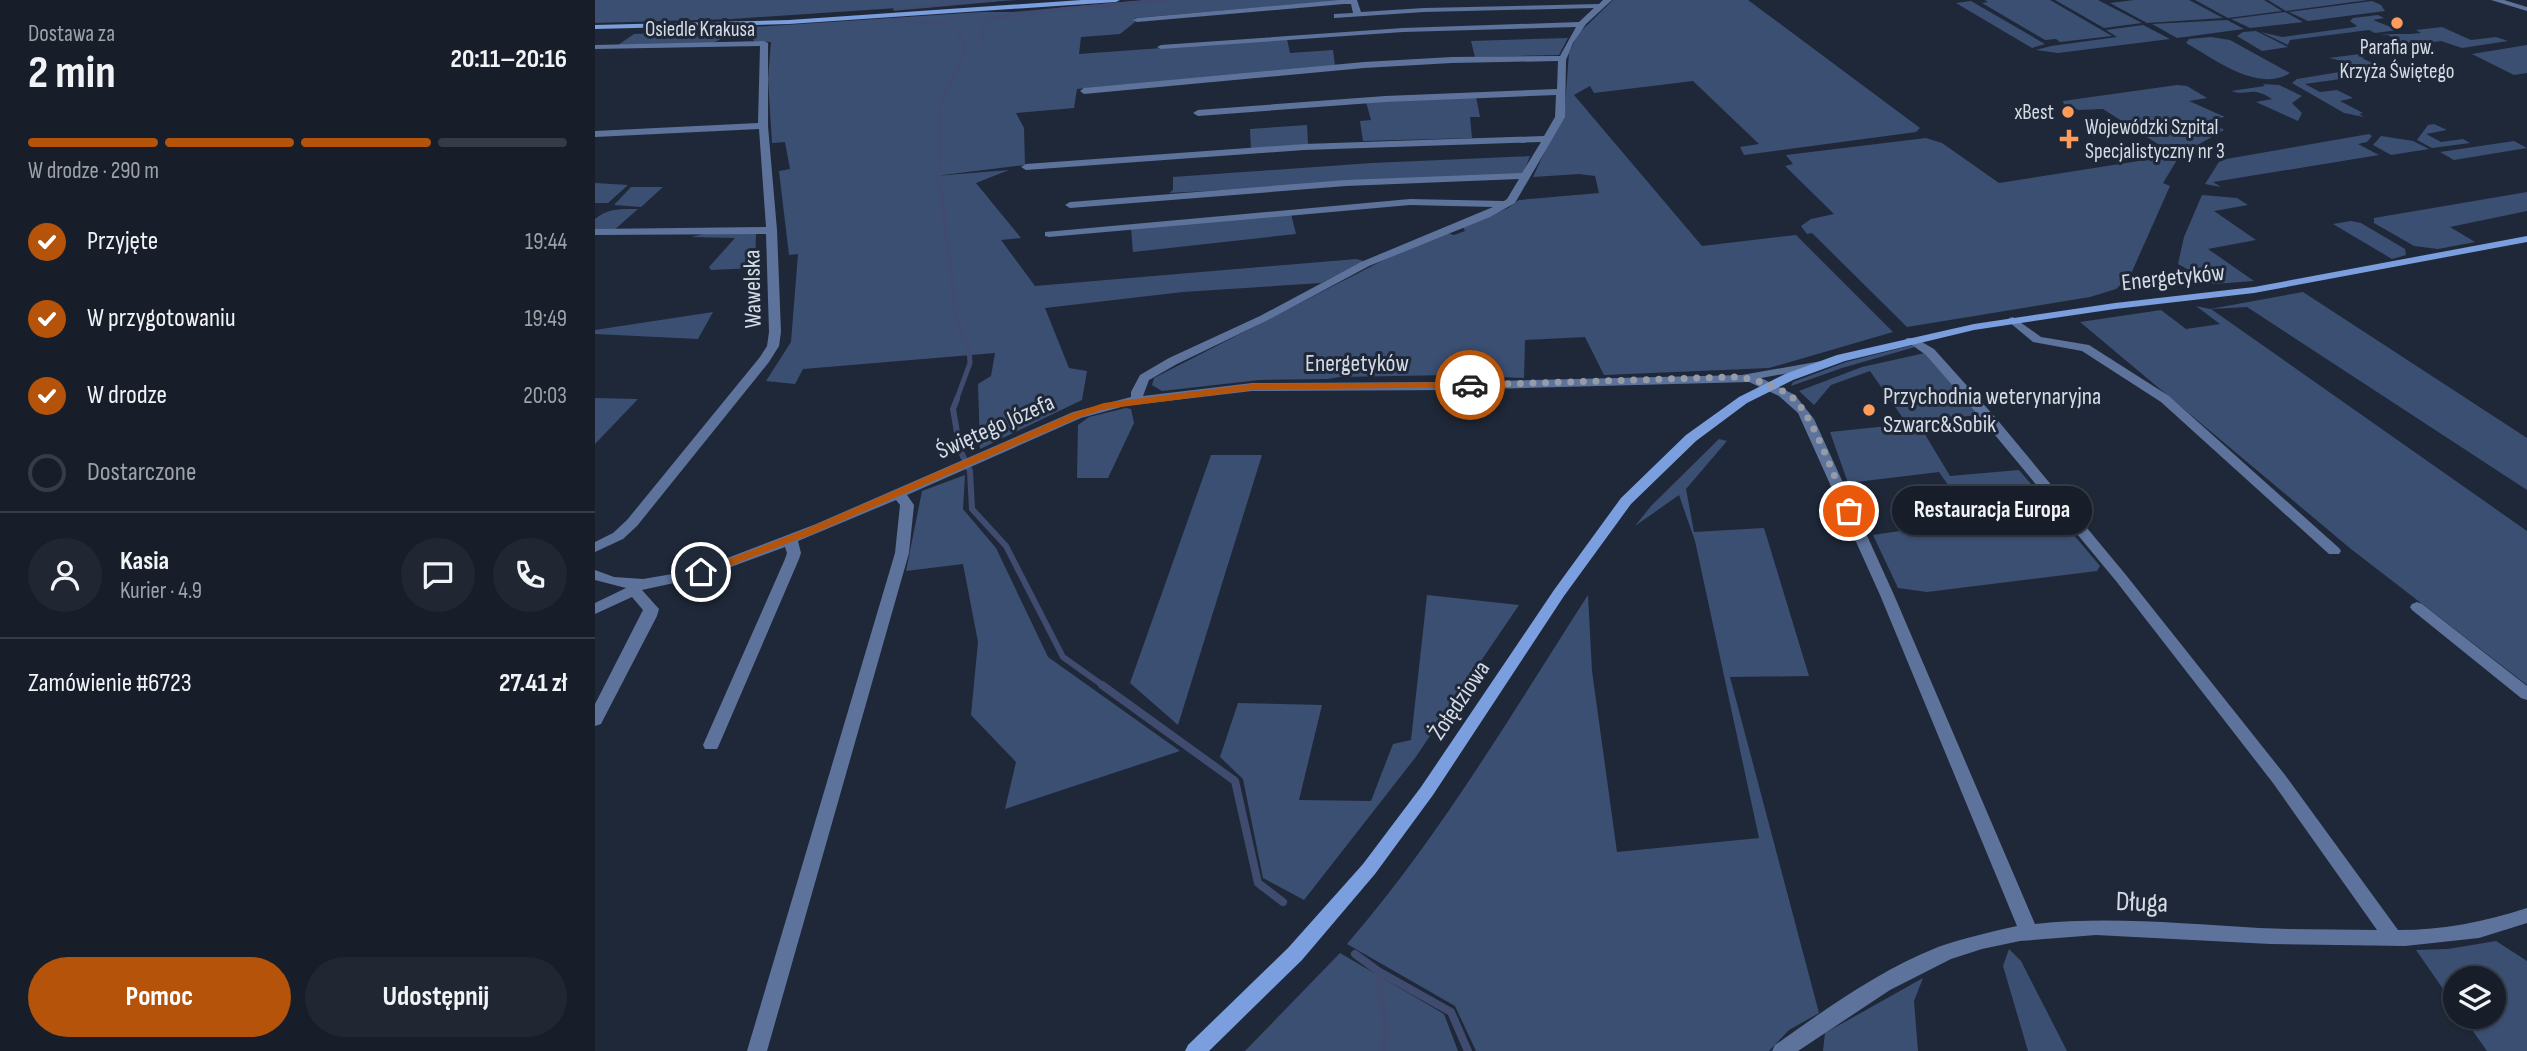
<!DOCTYPE html>
<html lang="pl">
<meta charset="utf-8">
<style>
:root{--surface:#171e2a;--page:#202732;--text:#f1f3f6;--muted:#9ea2a8;--line:#363c47;--accent:#b45309}
body{margin:0;font-family:"Sofia Sans Condensed",sans-serif;background:var(--page);color:var(--text);height:100vh;display:flex;flex-direction:column;font-size:26px;white-space:nowrap}
*{box-sizing:border-box;margin:0}
p{font-size:23px;color:var(--muted)}
.icon{flex:none;width:38px;height:38px;fill:none;stroke:currentColor;stroke-width:2;stroke-linecap:round;stroke-linejoin:round}
.map{position:relative;flex:1;overflow:hidden}
.side{display:flex;flex-direction:column;background:var(--surface);width:595px}
.side>*{flex:none}
.buttons{position:absolute;left:1848px;top:966px;display:grid;gap:14px}
.buttons a{display:grid;place-items:center;width:63px;height:63px;border-radius:50%;background:var(--surface);box-shadow:0 2px 5px #0004,0 0 0 2px var(--line);font-size:35px}
.pin{position:absolute;display:grid;place-items:center;width:60px;height:60px;color:#fff;margin:-30px;border:4px solid #fff;border-radius:50%;box-shadow:0 2px 7px #0007}
.courier{position:absolute;display:grid;place-items:center;width:70px;height:70px;margin:-35px;border:5px solid #b45309;border-radius:50%;background:#fff;color:#222;box-shadow:0 2px 9px #0007}
.bubble{position:absolute;height:49px;border-radius:24px;background:var(--surface);box-shadow:0 2px 5px #0004,0 0 0 2px var(--line);font-size:23px;font-weight:700;line-height:49px;text-align:center}
.overview em{font-style:normal;font-weight:700}
.overview div{display:flex;flex-direction:column-reverse}
.overview{display:flex;align-items:center;justify-content:space-between;height:119px;padding:0 28px}
h1{font-size:46px;font-weight:700;line-height:52px}
.bar{display:grid;grid-template-columns:repeat(4,1fr);gap:10px 7px;align-content:center;height:84px;padding:0 28px}
.bar i{height:9px;border-radius:5px;background:var(--line)}
.bar .selected{background:var(--accent)}
.bar p{grid-column:span 4}
.line{display:flex;align-items:center;gap:18px;padding:0 28px;border-top:2px solid var(--line)}
.line div{flex:1}
.round{display:grid;place-items:center;flex:none;width:74px;height:74px;border-radius:37px;background:var(--page)}
ol{padding:0 28px;list-style:none}
li{display:flex;align-items:center;gap:21px;height:77px}
li p{margin-inline-start:auto}
li .icon{padding:7px;border-radius:50%;background:var(--accent);color:#fff;stroke-width:4}
li:last-child{color:var(--muted)}
li i{width:38px;height:38px;border:4px solid var(--line);border-radius:50%}
.cta{display:flex;gap:14px;margin-top:auto;padding:14px 28px}
.cta a{flex:1;height:80px;border-radius:42px;background:var(--accent);color:#fff;font-size:28px;font-weight:700;line-height:80px;text-align:center}
.cta a+a{background:var(--page);color:var(--text)}
main{display:flex;flex:1;min-height:0}
.map>svg:first-child{display:block}
.green{fill:#3b4f73}
.lines{fill:none;stroke-linecap:round;stroke-linejoin:round}
.stream-far3{stroke:#404c6f;stroke-width:3.5}
.stream-far2{stroke:#404c6f;stroke-width:5}
.stream-far1{stroke:#404c6f;stroke-width:6}
.stream{stroke:#404c6f;stroke-width:8}
.street{fill:#5d739c;fill-rule:evenodd}
.secondary{fill:#7a9ede;fill-rule:evenodd}
.route{fill:#b45309}
.done{stroke:#959ca8;stroke-width:7;stroke-dasharray:0 12.6}
.poi-dot{fill:#ff9b5b;stroke:#1f2838;stroke-width:2.5}
.labels{text-anchor:middle;stroke-width:6;stroke-linejoin:round;paint-order:stroke}
.far-street-label{font-size:21px;fill:#d5dbe5;stroke:#1f2838}
.far-poi-label{font-size:21px;fill:#d5dbe5;stroke:#1f2838}
.street-label{font-size:24px;fill:#d5dbe5;stroke:#1f2838}
.poi-label{font-size:24px;fill:#d5dbe5;stroke:#1f2838;text-anchor:start}
.near-street-label{font-size:28px;fill:#d5dbe5;stroke:#1f2838}
</style>
<main>
<section class="side">
<div class="overview"><div><h1>2 min</h1><p>Dostawa za</p></div><em>20:11–20:16</em></div>
<div class="bar"><i class="selected"></i><i class="selected"></i><i class="selected"></i><i></i><p>W drodze · 290 m</p></div>
<ol>
<li><svg class="icon" aria-label="check" viewBox="0 0 24 24"><path d="M5 12l5 5 9-10"/></svg>Przyjęte<p>19:44</p></li>
<li><svg class="icon" aria-label="check" viewBox="0 0 24 24"><path d="M5 12l5 5 9-10"/></svg>W przygotowaniu<p>19:49</p></li>
<li><svg class="icon" aria-label="check" viewBox="0 0 24 24"><path d="M5 12l5 5 9-10"/></svg>W drodze<p>20:03</p></li>
<li><i></i>Dostarczone</li>
</ol>
<div class="line" style="height:126px"><a class="round"><svg class="icon" aria-label="person" viewBox="0 0 24 24"><circle cx="12" cy="8" r="4"/><path d="M4 21q1-7 8-7t8 7"/></svg></a><div><b>Kasia</b><p>Kurier · 4.9</p></div><a class="round"><svg class="icon" aria-label="chat" viewBox="0 0 24 24"><path d="M4 5h16v11H9l-5 4z"/></svg></a><a class="round"><svg class="icon" aria-label="phone" viewBox="0 0 24 24"><path d="M5 4h4l2 5-3 2q2 4 5 5l2-3 5 2v4C11 20 4 13 5 4z"/></svg></a></div>
<div class="line" style="height:91px"><div>Zamówienie #6723</div><b>27.41 zł</b></div>
<div class="cta"><a>Pomoc</a><a>Udostępnij</a></div>
</section>
<div class="map">
<svg width="1932" height="1051" viewBox="0 0 1932 1051">
<rect width="100%" height="100%" fill="#1f2838"/>
<path class="green" d="M0,0h422l-286,19 -136,4z
M548,0h204l-212,18v4l-15,12 -39,3 -2,17 208,-15 3,14 43,-3 2,16 -258,23 -3,19 -58,5 8,15 1,37 -90,11 74,-6 -33,13 45,55 -20,2 34,46 321,-27 8,2 -43,22 -138,9 -138,16 24,60 18,3 -5,29 -102,49 -2,-65 13,-8 4,-23 -192,16 -8,15 -29,-3 25,-39 7,-88 -9,1 -10,-84 11,-2 -5,-27 -13,1 -4,-64 3,-37 -17,-1 -3,-8 2,-6 228,-15h32z
M1018,0h135l172,128 -4,4 -172,23 -4,-8 19,-3 -66,-63 -99,12 -4,-7 -16,9 128,151 94,-11 97,97 -124,36 -165,7 -19,-38 -60,3 -1,38 -73,-3 -112,2 -11,2 -69,1 -97,11 -10,-6 2,-7 255,-131 38,-14 7,2 11,-4 -2,-4 45,-19 11,-8 80,-7 -4,-17 -16,-2 -46,3 22,-48 9,-10 5,-66 9,-19z
M1390,0h65l62,36 -52,6 -4,-3 -11,1 -63,-37 6,-1z
M1460,0h43l44,23 -38,5z
M1539,0h55l34,18 -76,5 -37,-20z
M1600,0h69l18,11 -54,7z
M1673,0h100l-82,11z
M1376,1l74,43 -13,4 -76,-45z
M1777,1l9,4 4,6 -77,10 -19,-9z
M1690,12l18,10 -53,6 -19,-9z
M1783,15l6,3 -11,2 25,10 -23,3 -6,-3 -79,10 -2,5 -27,-13 21,5 73,-10 2,-1 -7,-5 3,-3z
M1632,20l17,9 -67,9 -25,-14z
M1548,25l27,14 -112,14 -22,-3 15,-4 66,-9 -11,-7z
M1847,27l29,13 25,-3 12,4 -46,7 -21,-7 -57,8 -9,-5 24,-3 -11,-6h-8c14,-2 27,0 41,-2l-5,-3z
M143,30l-25,13 -95,2 16,-11z
M1661,31l32,16 -26,4 -25,-15 6,-4z
M1616,37l19,3 60,33c-33,20 -75,-14 -104,-30l3,-4z
M973,38l-9,17 -84,2 -4,-16z
M1932,45v28l-13,2 -42,-21z
M1765,54l5,2 -3,2 28,14 -85,12 15,8 17,-2 16,8 -13,3 23,12 -4,1 5,3 -20,-4 -52,-30 5,-4 55,-9 3,-2 -9,-6 -17,-4z
M1668,84l16,1 23,11 -10,7 10,10 -4,8 -42,-19 16,-3c-22,-14 -23,-2 -41,-8l34,-5z
M1582,85l10,1 20,12 -18,3 36,16 -17,3 16,10 -44,25 -17,28 7,3 -40,90 -14,13 -26,8 -183,30 -95,-94 -5,1 -6,-8 10,-7 23,-5 -49,-48 8,-2 -7,-9 140,-17 16,5 57,40 159,-25 3,-12 -58,-37 -25,1 -9,-6 -5,1 -1,-4z
M881,97l4,20h-10l2,21 -109,3 -3,-20 11,-1 -5,-18z
M1839,124l13,6 -21,4 15,8 22,-3 7,4 -38,5 -15,-8 11,-15z
M712,125l1,19 -57,5 -1,-20z
M1774,134l3,2 -5,6 -9,2 21,11 -166,27 8,5 -16,-3 14,-22 7,-3z
M1786,136l32,5 16,8 -38,6 -18,-10z
M1919,141l13,7 -73,12 -14,-8z
M935,156l-7,18 -354,19 4,-3v-13l199,-14z
M0,183l33,2 -20,18h-13z
M36,187h32l-22,20 -27,-2z
M1932,192v19l-77,16 25,15 -37,7 -24,-3 -40,-23v-5z
M1607,195l35,3 11,7 -34,6 42,29 -48,9 46,32 -40,3 -36,-20 6,-27z
M43,209l-25,22h-18v-12c13,-11 26,-10 43,-10z
M696,214l5,20 -163,18 -2,-24z
M1756,221l10,2 44,26 1,6 -14,4 -59,-35z
M109,234h52l-1,34 -44,2 -2,-3 26,-29 -44,-1z
M1708,292l224,146v52l-280,-183 -36,2 316,222v154l-176,-136 -271,-227 81,-12 25,19 34,-5 -24,-18 14,3z
M118,312l-15,27 -103,-5v-4z
M1318,345l2,2 -73,21 -51,18 2,-4 53,-20z
M1330,353l54,62 -62,6 33,55 69,-6 81,96 -3,5 -170,21 -29,-4 -25,-53 100,-15 -34,-48 -91,11 -18,-51 77,-8 -37,-53 -39,14 -17,20 -15,-14 63,-24z
M0,398l43,1 -43,45z
M531,408l5,1 3,14 -26,55h-31l1,-53 11,-8z
M1124,439l8,2 -41,48 8,43 70,-4 45,148 -79,1 89,336 -30,17 -20,21h-293l-21,-45 -108,-62c92,-106 165,-231 241,-349l4,76 25,181 142,-14 -64,-297 -16,-46 -44,31 16,-20z
M616,455h51l-84,270 -48,-42z
M370,475l-2,34 33,39 52,109 132,94 -175,58 11,-47 -45,-47 7,-73 -15,-78 -57,7 16,-80z
M832,595l92,10 -104,153 -111,142 -41,-22 -20,-99 -23,-22 18,-54 84,2 -23,95 72,1 22,-57 18,-4z
M1901,941l31,20v90h-40l-24,-34h31v-39h-39v28l-39,-56 32,-1z
M1414,949l12,12 46,90h-39l-25,-85z
M745,953l104,61 14,37h-213z
M1328,978l-9,23 4,50h-95l2,-18z"/>
<g class="lines">
<path class="stream-far3" d="M300,9l100,-9
M298,20l57,4 15,18 -3,17 -22,44 -1,72
M380,43l6,-3 2,-13 6,-8 74,-10 106,-9"/>
<path class="stream-far2" d="M344,178l18,144 12,26 1,15 -14,38"/>
<path class="stream-far1" d="M362,399l-4,10 7,41 10,21 2,38 34,37 57,111 42,30"/>
<path class="stream" d="M507,685l133,96 23,102 25,19
M760,954l23,17 8,58 -3,22
M783,971l73,41 17,39"/>
<path class="street" d="M745,0h17l4,12 63,-4 175,-4 4,-4h9l-26,24 -13,19 -7,17 -1,57 -50,86 -25,14 -121,49 -101,54 -91,44 -28,16 -6,16 109,-13 200,-1 290,-7 85,-15 2,3 -2,3 -66,12 34,17 19,24 80,176 141,329c75,-8 149,0 224,4 39,2 79,1 118,2l-104,-147 -157,-202 -131,-158 -59,-68 -21,-15 2,-2h8l19,11 61,68 131,158 159,200 113,155c46,0 86,-8 129,-22v15l-48,15 -74,8 -135,-2 -174,-9 -76,6 -38,8 -31,10 -61,31 -92,61h-26l3,-6c51,-36 105,-75 163,-98 26,-9 52,-15 79,-21l-137,-331 -82,-182 -19,-17 -30,-14 -297,8 -200,1 -127,15 -44,12 -174,77 7,10 -5,48 -142,498h-20l148,-498 5,-48 -4,-5 -98,41 3,12 -2,6 -80,186 -2,4h-12l-2,-4 82,-186 2,-6 -2,-6 -79,29 -64,14 17,19 -2,7 -54,104 -2,4 -6,2v-22l48,-94 -11,-13 -37,17v-11l31,-15 -31,-8v-10l19,7 29,2 53,-9 120,-46 257,-112 58,-15v-5l9,-17 29,-17 91,-42 101,-54 132,-55 -83,-2 -361,32 -4,-1v-4l365,-33 94,2 3,-2 12,-20 -173,7 -276,22 -5,-3 5,-3 276,-22 176,-7 19,-31 -237,8 -278,20 -5,-3 5,-3 278,-20 240,-8 11,-19 1,-22 -171,7 -187,14 -5,-3 5,-3 187,-14 172,-7 1,-28 -106,2 -88,5 -280,26 -4,-3 4,-3 280,-26 88,-5 108,-1 16,-29 -173,5 -242,17 -4,-2 4,-2 242,-17 176,-6 15,-14 -170,4 -90,6v-4l19,-1 -2,-9h-7l-207,18 -4,-2 4,-2z
M1896,0h13l23,7v4z
M169,41l4,2v83l9,104 4,102 -2,14 -10,16 -132,164 -14,13 -28,13v-10l18,-9 14,-13 133,-163 7,-11 2,-14 -3,-98 -171,1v-6l171,-2 -7,-98 -164,8v-6l163,-8 2,-77 -165,3v-4z
M1418,317l28,20 48,8 80,51 170,152 2,3 -2,3h-10l-168,-152 -79,-51 -49,-9 -24,-20v-4z
M1822,602l5,2 105,82v14l-6,-2 -109,-88 -2,-3 2,-3z"/>
<path class="secondary" d="M487,0h38l-4,2 -327,22 -194,5v-4l194,-5z
M1932,236v6l-273,51 -139,16 -141,21 -129,31 -52,19 -46,23 -51,38 -65,63 -67,92 -131,199 -58,79 -73,86 -93,91h-24l3,-6 100,-97 75,-84 58,-77 133,-197 67,-92 65,-63 53,-38 46,-23 52,-19 137,-31 141,-21 139,-16z"/>
</g>
<path class="route" d="M875,382l3,1v4l-221,3 -147,19 -25,8 -268,117 -106,41 -5,1 -6,-4 109,-42 269,-117 31,-10 148,-19z"/>
<g class="lines">
<path class="done" d="M875,385l263,-8c19,0 52,11 64,25 19,22 39,80 52,109"/>
</g>
<g class="poi-dot">
<circle cx="1802" cy="23" r="7"/>
<circle cx="1473" cy="112" r="7"/>
<path d="M1470.5 128.5h7v7h7v7h-7v7h-7v-7h-7v-7h7z"/>
<circle cx="1274" cy="410" r="7"/>
</g>
<g class="labels">
<g class="far-street-label">
<text x="105" y="36">Osiedle Krakusa</text>
</g>
<g class="far-poi-label">
<text x="1802" y="54">Parafia pw.<tspan x="1802" dy="24">Krzyża Świętego</tspan></text>
<text x="1459" y="119" text-anchor="end">xBest</text>
<text x="1490" y="134" text-anchor="start">Wojewódzki Szpital<tspan x="1490" dy="24">Specjalistyczny nr 3</tspan></text>
</g>
<g class="street-label">
<text transform="translate(1578 277) rotate(-6)" y="8">Energetyków</text>
<text transform="translate(157 289) rotate(-91)" y="8">Wawelska</text>
<text x="762" y="371">Energetyków</text>
<text transform="translate(400 426) rotate(-24)" y="8">Świętego Józefa</text>
<text transform="translate(864 700) rotate(-56)" y="8">Żołędziowa</text>
</g>
<g class="poi-label">
<text x="1288" y="404">Przychodnia weterynaryjna<tspan x="1288" dy="28">Szwarc&amp;Sobik</tspan></text>
</g>
<g class="near-street-label">
<text transform="translate(1547 901) rotate(2)" y="10">Długa</text>
</g>
</g>
</svg>
<div class="buttons">
<a><svg class="icon" aria-label="layers" viewBox="0 0 24 24"><path d="M12 4l9 5-9 5-9-5zM3 14l9 5 9-5"/></svg></a>
</div>
<div class="pin" style="left:1254px;top:511px;background:#ea580c"><svg class="icon" aria-label="bag" viewBox="0 0 24 24"><path d="M5 8h14l-1 12H6zM9 8a3 3 0 0 1 6 0"/></svg></div>
<div class="pin" style="left:106px;top:572px;background:#1f2937"><svg class="icon" aria-label="home" viewBox="0 0 24 24"><path d="M3 11l9-7 9 7M6 9v11h12V9"/></svg></div>
<div class="courier" style="left:875px;top:385px"><svg class="icon" aria-label="car" viewBox="0 0 24 24"><path d="M5 17H2v-5l4-1 3-4h7l3 4 3 1v5h-3M9 17h6M6 11h13"/><circle cx="7" cy="17" r="2"/><circle cx="17" cy="17" r="2"/></svg></div>
<div class="bubble" style="left:1297px;top:486px;width:200px">Restauracja Europa</div>
</div>
</main>
